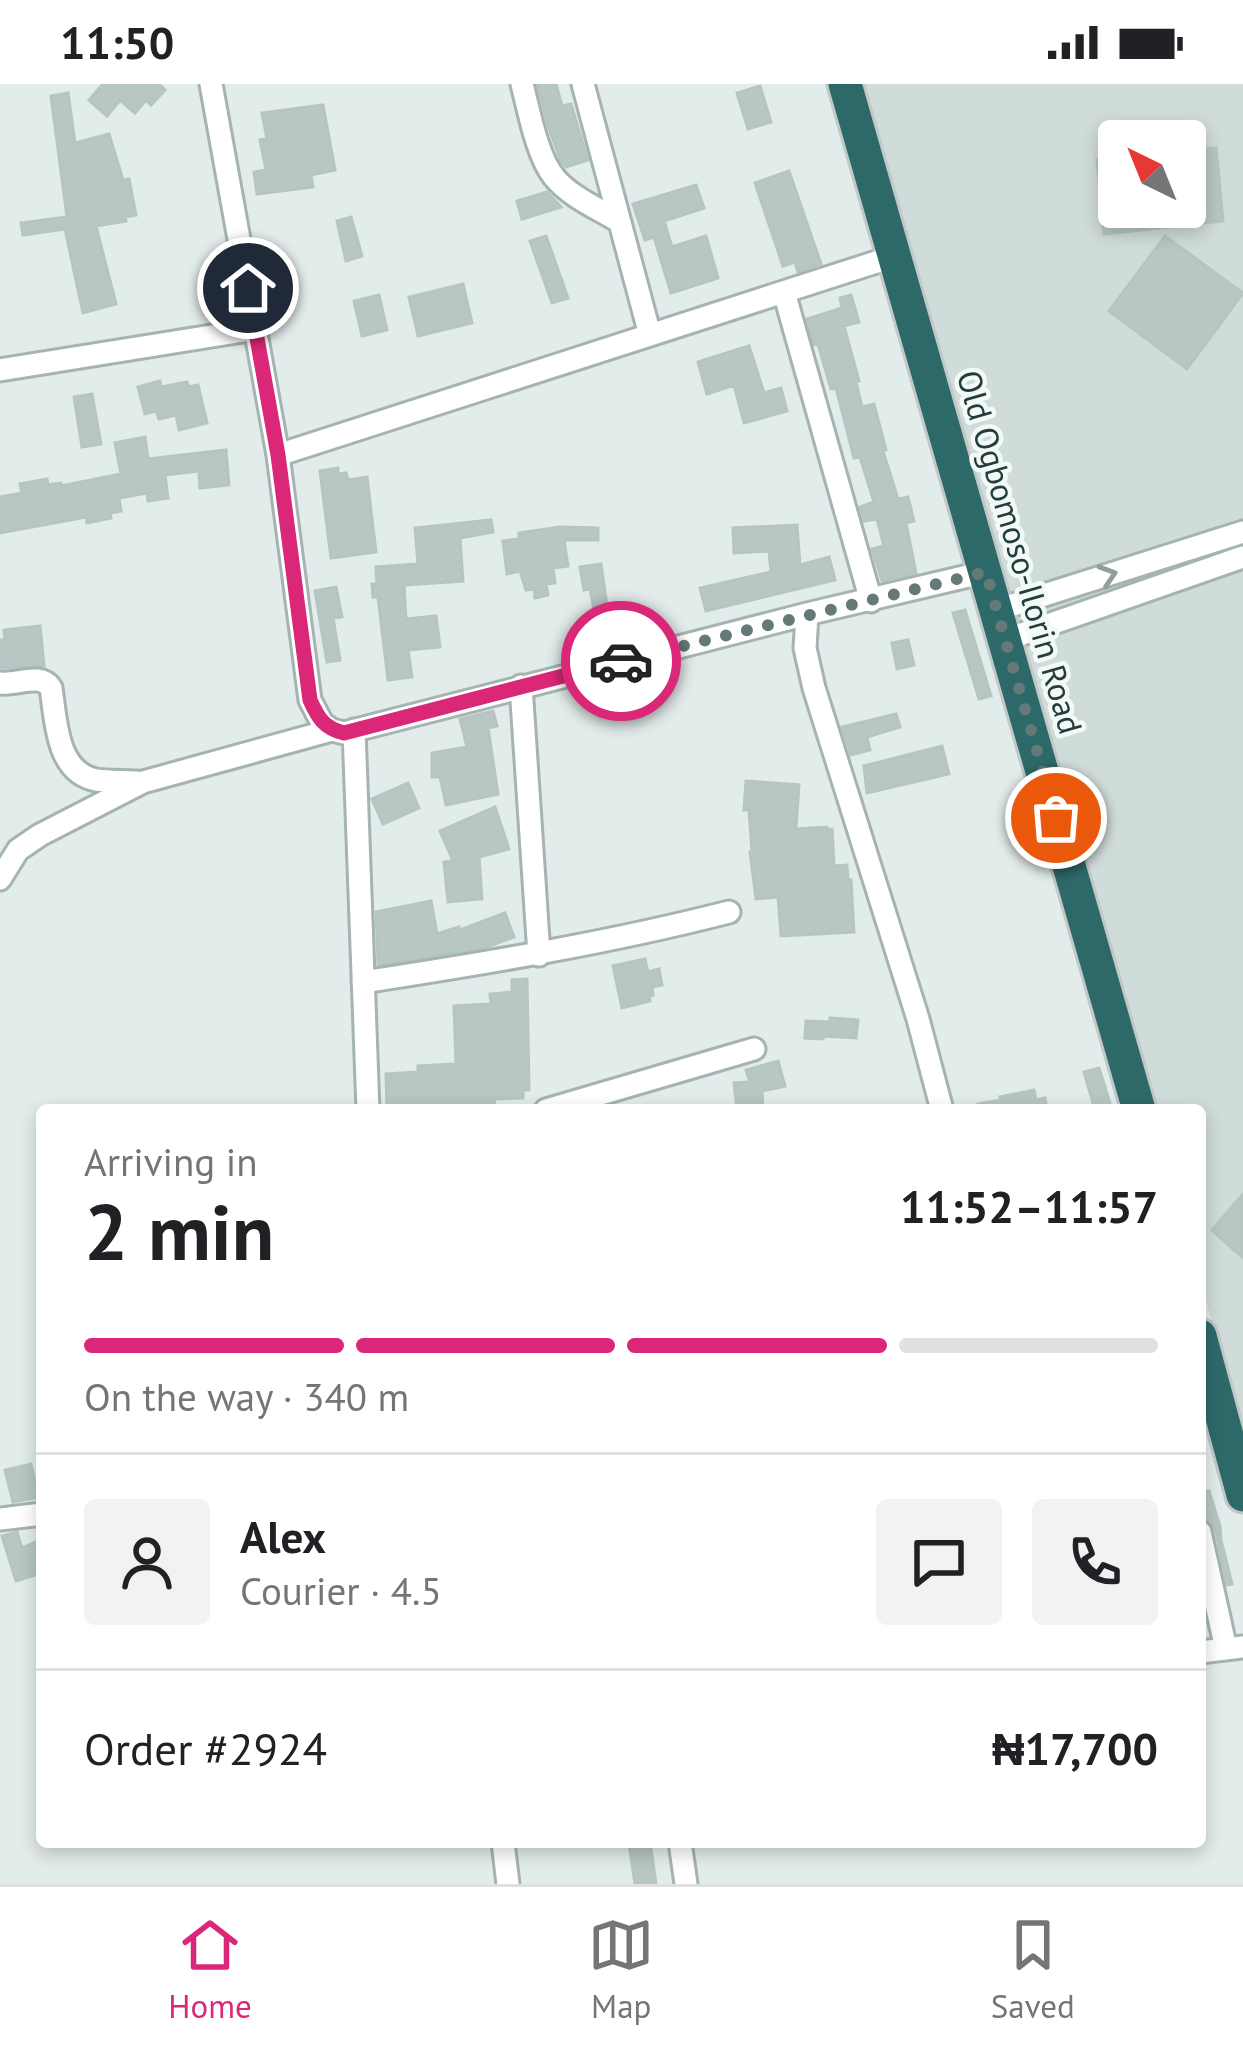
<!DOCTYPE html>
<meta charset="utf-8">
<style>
:root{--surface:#fff;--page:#f2f2f2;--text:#202124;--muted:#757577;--line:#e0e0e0;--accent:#db2777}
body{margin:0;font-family:"PT Sans",sans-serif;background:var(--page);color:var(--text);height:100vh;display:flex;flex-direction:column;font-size:45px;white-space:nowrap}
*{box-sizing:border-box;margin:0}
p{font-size:39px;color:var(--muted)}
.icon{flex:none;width:66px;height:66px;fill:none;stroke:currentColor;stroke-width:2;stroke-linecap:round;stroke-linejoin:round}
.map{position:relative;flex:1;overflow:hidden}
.side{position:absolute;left:36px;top:1020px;width:1170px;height:744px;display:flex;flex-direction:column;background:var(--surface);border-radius:12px;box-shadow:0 6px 18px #0003}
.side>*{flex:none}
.needle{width:78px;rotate:317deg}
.controls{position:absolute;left:1098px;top:36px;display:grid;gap:24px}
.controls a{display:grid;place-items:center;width:108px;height:108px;border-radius:12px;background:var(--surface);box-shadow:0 6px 18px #0003;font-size:60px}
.pin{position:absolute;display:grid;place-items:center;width:102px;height:102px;color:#fff;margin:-51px;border:6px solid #fff;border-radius:50%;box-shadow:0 3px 12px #0007}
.courier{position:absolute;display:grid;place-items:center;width:120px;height:120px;margin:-60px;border:9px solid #db2777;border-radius:50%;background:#fff;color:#222;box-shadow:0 3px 15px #0007}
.overview em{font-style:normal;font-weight:700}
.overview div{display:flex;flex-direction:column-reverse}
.overview{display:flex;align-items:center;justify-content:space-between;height:204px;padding:0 48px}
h1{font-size:78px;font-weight:700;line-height:90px}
.bar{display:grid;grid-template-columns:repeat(4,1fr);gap:18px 12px;align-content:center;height:144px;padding:0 48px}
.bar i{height:15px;border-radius:9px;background:var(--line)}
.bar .on{background:var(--accent)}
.bar p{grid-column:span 4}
.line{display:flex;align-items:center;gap:30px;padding:0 48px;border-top:3px solid var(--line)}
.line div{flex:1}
.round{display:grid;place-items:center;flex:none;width:126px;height:126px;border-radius:12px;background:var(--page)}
.status{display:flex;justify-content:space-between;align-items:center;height:84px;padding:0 60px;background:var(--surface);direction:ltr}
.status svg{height:33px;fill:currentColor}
.tabs{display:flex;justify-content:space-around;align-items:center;height:168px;border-top:3px solid var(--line);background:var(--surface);font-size:33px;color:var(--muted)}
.tabs a{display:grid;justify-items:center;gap:6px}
.tabs .on{color:var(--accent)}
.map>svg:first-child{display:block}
.built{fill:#d0dcd9;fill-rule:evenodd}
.building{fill:#b8c7c3;stroke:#b5c6c2;stroke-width:3}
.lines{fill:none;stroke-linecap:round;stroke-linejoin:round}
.minor-casing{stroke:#a5b4b2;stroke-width:27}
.highway-casing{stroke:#c1c9c8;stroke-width:39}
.minor{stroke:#fff;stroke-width:21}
.highway{stroke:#2e6969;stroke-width:33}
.oneway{stroke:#909e9d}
.done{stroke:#657a78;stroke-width:12;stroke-dasharray:0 21.6}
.route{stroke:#db2777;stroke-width:15}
.labels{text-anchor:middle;stroke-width:9;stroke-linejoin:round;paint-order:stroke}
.street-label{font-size:33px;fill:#223d3b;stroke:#f3f9f7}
</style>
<div class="status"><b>11:50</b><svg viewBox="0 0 49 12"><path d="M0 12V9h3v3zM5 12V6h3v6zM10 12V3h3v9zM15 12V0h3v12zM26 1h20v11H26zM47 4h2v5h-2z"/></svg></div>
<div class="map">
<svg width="1243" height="1800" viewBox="0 0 1243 1800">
<rect width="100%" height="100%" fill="#e2ecea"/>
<path class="built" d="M860,0h383v1345l-43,-149v-170h-49zM1119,57h66v66h-66z"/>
<path class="building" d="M103,0h56l6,6 -14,15 -5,-5 -11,13 -15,-13 -13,16 -18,-16z
M537,0h19l6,22 9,-2 17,56 -22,7 -5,-6 -12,-32z
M760,2l11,36 -23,7 -11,-36z
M68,9l7,50 34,-9 14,46 6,-1 7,36 -11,2 1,4 -30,5 20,78 -33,9 -18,-84 -42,6 -2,-12 46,-6 -16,-121z
M323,21l12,65 -24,5 2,12 -56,7 -3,-22 12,-2 -6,-30 7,-1 -5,-26z
M1216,64l7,73 -119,13 -7,-74 22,-3v50h66v-56z
M789,87l32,93 -23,8 -3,-10 -12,4 -28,-83z
M696,101l8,23 -40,13 8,26 34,-11 12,42 -47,15 -17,-56 -9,3 -12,-36z
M547,108l14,15 -39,12 -5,-18z
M351,133l11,39 -16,5 -9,-40z
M546,152l22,62 -16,5 -22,-62z
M1165,152l78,57 -56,76 -78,-58z
M463,200l9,39 -54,13 -9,-39z
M379,211l8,35 -25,6 -8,-35z
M851,211l8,27 -15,4 15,55 -3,1 6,25 12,-3 12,46 -3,1 14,45 1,3 10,-2 6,24 -8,2 10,50 -34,8 -10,-32 12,-3 -7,-27 -13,2 -4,-14 14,-5 -14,-45 -6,1 -18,-70 -5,1 -13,-45 -4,1 -7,-26 35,-11 -2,-10z
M749,262l15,47 17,-5 6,23 -43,12 -10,-38 -27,9 -9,-32z
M160,297l1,6 26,-5 2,5 9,-2 9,38 -28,7 -3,-15 -17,4 -3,-8 -11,3 -7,-27z
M92,310l9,50 -19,3 -8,-50z
M145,353l3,22 78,-9 3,35 -29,3 -1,-17 -34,4 3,23 -20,3 -1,-8 -28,5 2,13 -11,2 1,5 -24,5 -1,-6 -86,16v-36l22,-4 -2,-9 27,-5 1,6 13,-2v3l60,-12 -6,-31z
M338,384v6l8,-1 2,7 19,-3 9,75 -45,6 -11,-87z
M491,436l2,12 -33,6 3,43 -59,4 2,34 30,-3 4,31 -32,3 4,27 -24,3 -10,-83h-5l-1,-13h5l-1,-17 42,-3 -3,-36z
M797,441l3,40 29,-8 6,23 -129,31 -6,-23 71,-16 -2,-21 -35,2 -1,-25z
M560,443l38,1v12h-34l4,26 -15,2 2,15 -9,1 2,11 -13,3 -1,-9 -8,1 -6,-19 -13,3 -4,-33 16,-2v-6z
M601,480l6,42 4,-1 4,21 -17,4 -8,-41 -6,1 -4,-23z
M336,503l6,30 -9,1 7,42 -13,2 -12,-71z
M965,526l26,86 -12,3 -26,-86z
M40,542l4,40 -44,2v-28h5l-1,-10z
M908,556l6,25 -17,4 -5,-26z
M493,627l4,15 -9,2 10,66 -52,11 -6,-28h-8v-24l35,-6 -7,-28z
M896,630l4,13 -33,10 3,13 -19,5 -9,-28z
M942,662l7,28 -82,19 -3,-27z
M746,697l53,4 -3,44 31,-2v3l5,-1 2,37 13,-1 1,15h3l3,52 -73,4 -3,-39 -22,2 -6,-47h2l-3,-42h-5z
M408,699l11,25 -36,16 -11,-25z
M495,723l14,42 -30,8 3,42 -34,3 -4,-40 9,-1 -13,-30z
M431,817l6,33 22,-7 1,3 45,-17 9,24 -27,10 -109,18 -2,-53z
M645,875l3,13 11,-3 3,16 -10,2 1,8 -4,1 1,5 -28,7 -9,-42z
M527,895l2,111h-6v8l-29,1 1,11h-108l-1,-36 32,-2v-6l38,-2 -2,-58 37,-2 -1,-10 22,-2v-12z
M830,934l28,2 -2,18 -33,-2v3l-18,-1 1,-17 24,1z
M778,977l7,25 -23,5 1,18 -26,1 -3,-27 16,-1 -4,-12z
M1099,984l13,42h-17l-11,-38z
M1034,1006l2,10 9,-2 2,12h-68l-1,-6 23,-4 -1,-3z
M1243,1110v64l-31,-28z
M31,1380l8,33 -26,5 -8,-32z
M1209,1407l11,35 1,14 11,44 -5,1 -12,-56 -9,-11 -5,-25z
M17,1448l5,16 20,-9v34l-26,8 -14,-45z
M650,1758l6,42h-21l-6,-40z"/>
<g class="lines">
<g class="minor-casing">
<path id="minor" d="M211,0l67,371 32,245 12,23 10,7
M522,0c7,27 15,72 32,93 16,20 45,32 66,45
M583,0l67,251
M784,208l87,309
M0,286l255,-41
M278,371l617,-199
M997,526l246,-78
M807,530l-2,34 9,40 104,331 24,91
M1005,556l238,-83
M0,599c17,2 41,-11 51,5 5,32 5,84 45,92 13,2 28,1 41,2
M521,602l18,269
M354,646l14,380
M0,795l18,-29 22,-15 103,-53 189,-52 12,3 463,-119 178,-42
M363,898c123,-19 245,-39 366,-70
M546,1026l208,-61
M0,1435l42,-5
M1200,1448l26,117
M1200,1568l43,-5
M503,1758l5,42
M680,1758l6,42"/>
</g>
<g class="highway-casing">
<path id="highway" d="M845,0l294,1026
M1200,1252l43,159"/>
</g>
<use href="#minor" class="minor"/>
<use href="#highway" class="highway"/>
</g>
<defs><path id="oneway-chevron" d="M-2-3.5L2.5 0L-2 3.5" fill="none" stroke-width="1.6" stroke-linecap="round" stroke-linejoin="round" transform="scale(3)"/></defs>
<use class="oneway" href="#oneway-chevron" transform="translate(1108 491) rotate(-18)"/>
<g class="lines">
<path class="done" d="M621,577l365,-89 70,246"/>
<path class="route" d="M248,204l30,167 32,245c8,18 14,28 34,33l277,-72"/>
</g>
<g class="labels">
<g class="street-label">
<text transform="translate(1020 468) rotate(74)" y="12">Old Ogbomoso-Ilorin Road</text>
</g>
</g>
</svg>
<div class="controls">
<a><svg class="needle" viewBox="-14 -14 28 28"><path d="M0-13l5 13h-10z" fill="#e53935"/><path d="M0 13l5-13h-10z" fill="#757577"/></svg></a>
</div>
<div class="pin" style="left:1056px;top:734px;background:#ea580c"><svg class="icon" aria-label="bag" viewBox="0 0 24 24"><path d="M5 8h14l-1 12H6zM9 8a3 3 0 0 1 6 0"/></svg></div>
<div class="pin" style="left:248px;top:204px;background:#1f2937"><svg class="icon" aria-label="home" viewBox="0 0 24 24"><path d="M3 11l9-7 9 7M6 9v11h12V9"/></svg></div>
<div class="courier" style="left:621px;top:577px"><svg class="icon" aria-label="car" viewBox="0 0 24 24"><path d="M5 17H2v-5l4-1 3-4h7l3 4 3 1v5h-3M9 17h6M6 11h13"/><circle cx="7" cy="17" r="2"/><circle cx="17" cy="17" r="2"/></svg></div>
<section class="side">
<div class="overview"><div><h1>2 min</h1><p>Arriving in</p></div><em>11:52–11:57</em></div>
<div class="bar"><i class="on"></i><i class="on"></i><i class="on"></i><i></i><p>On the way · 340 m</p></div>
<div class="line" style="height:216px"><a class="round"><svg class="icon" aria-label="person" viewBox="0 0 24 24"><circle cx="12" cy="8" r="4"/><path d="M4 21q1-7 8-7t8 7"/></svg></a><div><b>Alex</b><p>Courier · 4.5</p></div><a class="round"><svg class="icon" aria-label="chat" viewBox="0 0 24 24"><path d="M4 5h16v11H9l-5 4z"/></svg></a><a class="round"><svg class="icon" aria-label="phone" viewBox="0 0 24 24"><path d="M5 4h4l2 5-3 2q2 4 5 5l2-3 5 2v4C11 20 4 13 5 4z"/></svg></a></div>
<div class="line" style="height:156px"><div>Order #2924</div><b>₦17,700</b></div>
</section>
</div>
<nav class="tabs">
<a class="on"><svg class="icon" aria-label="home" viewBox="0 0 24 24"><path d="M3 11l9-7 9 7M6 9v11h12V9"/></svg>Home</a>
<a><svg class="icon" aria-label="map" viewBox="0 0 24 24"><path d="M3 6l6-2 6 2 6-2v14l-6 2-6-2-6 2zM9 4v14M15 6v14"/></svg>Map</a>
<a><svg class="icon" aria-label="saved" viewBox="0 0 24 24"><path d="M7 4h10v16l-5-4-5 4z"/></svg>Saved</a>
</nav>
